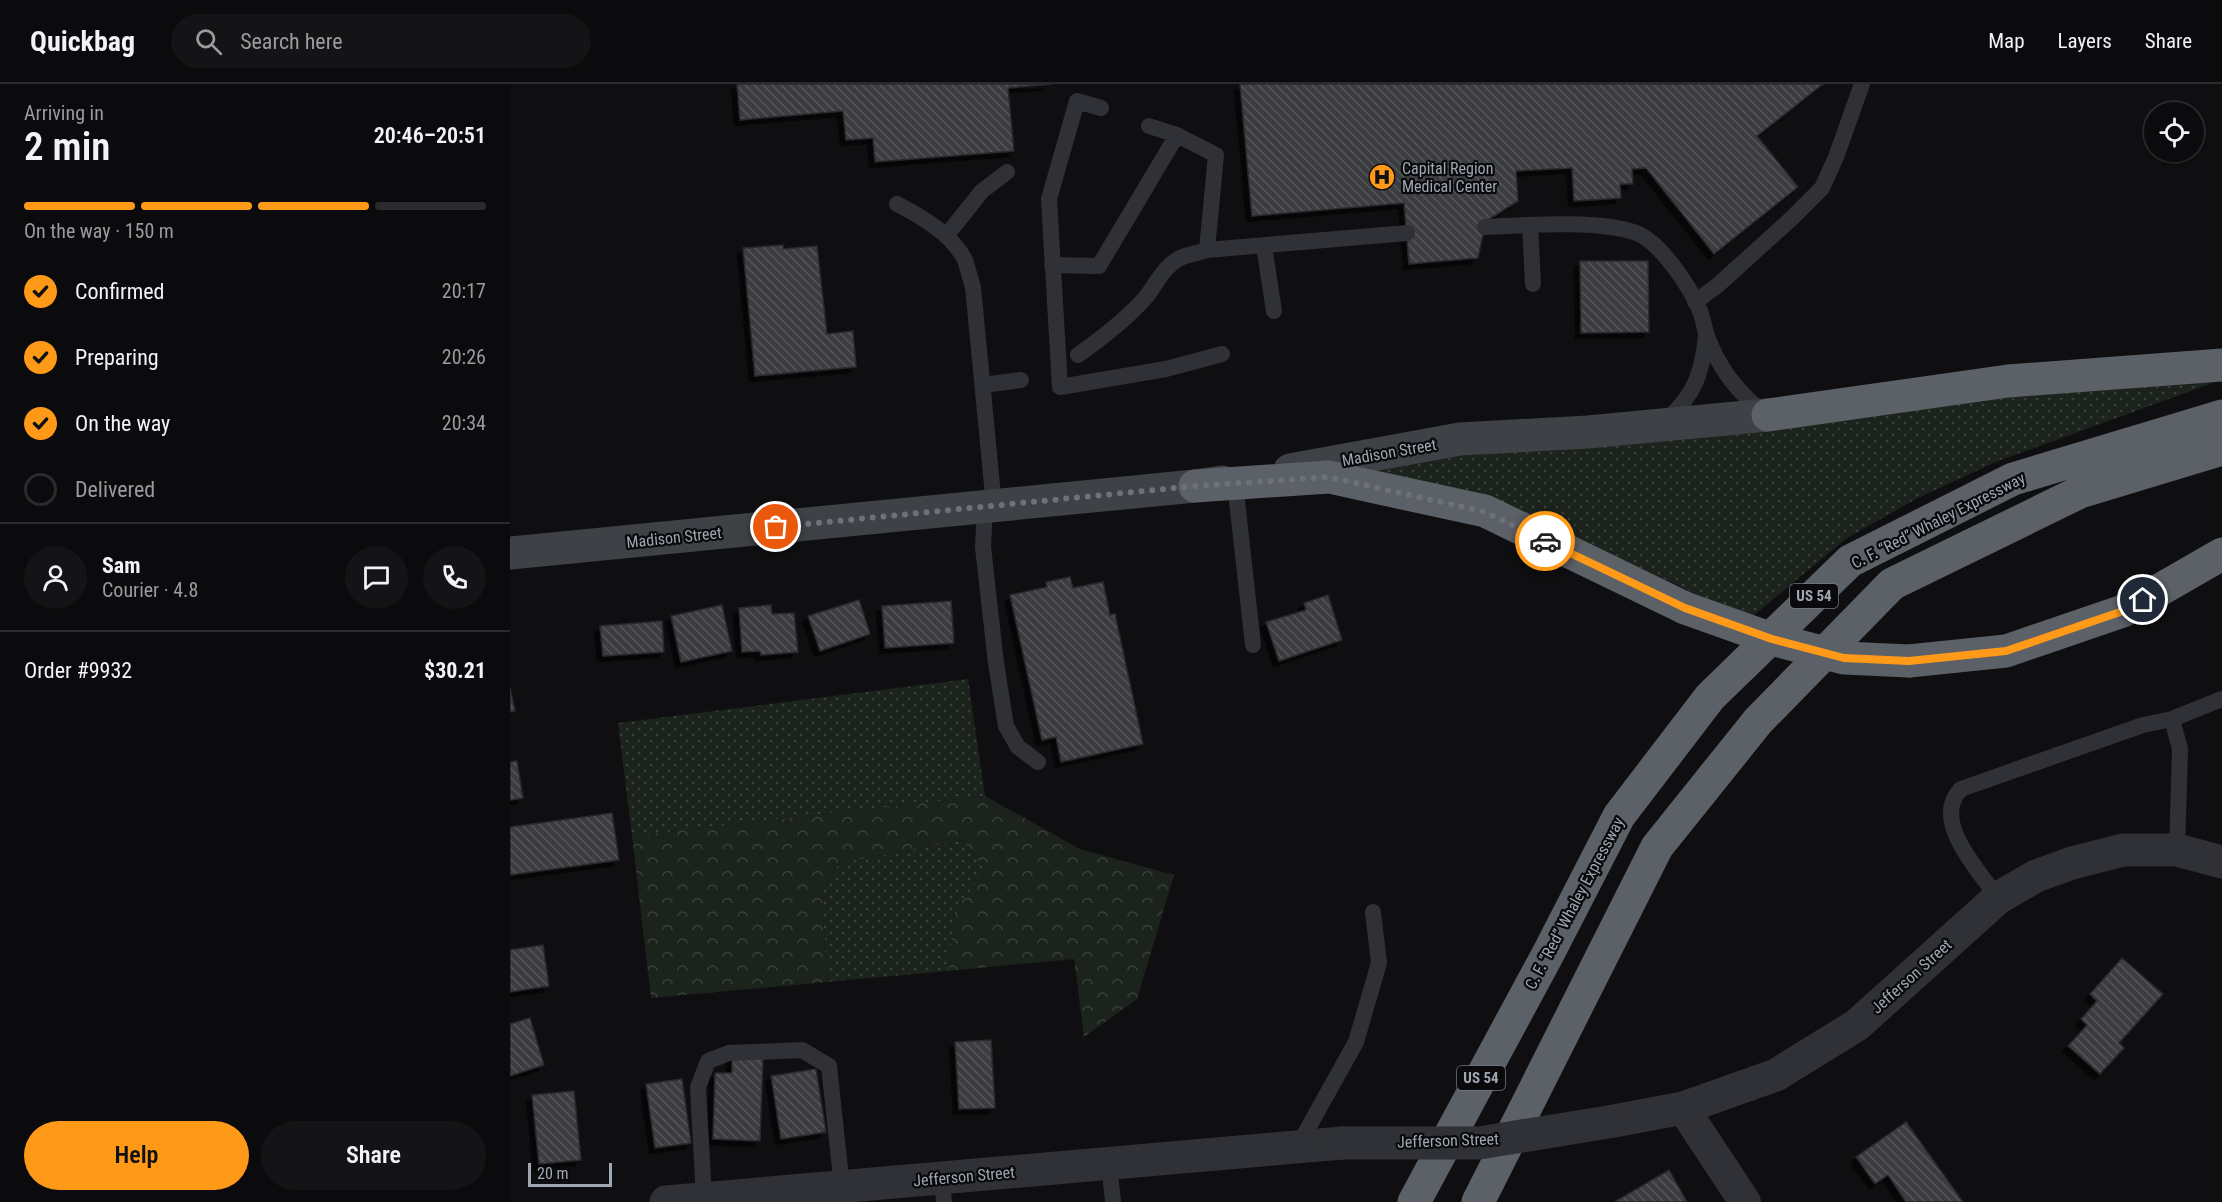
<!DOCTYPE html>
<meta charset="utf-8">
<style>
:root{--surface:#0b0b0d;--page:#141416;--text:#f1f3f6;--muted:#9a9b9d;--line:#2b2b2e;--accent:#ff9a19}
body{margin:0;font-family:"Roboto Condensed",sans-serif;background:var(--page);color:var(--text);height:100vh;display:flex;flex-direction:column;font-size:22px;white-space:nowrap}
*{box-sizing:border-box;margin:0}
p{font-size:20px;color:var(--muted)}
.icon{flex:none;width:33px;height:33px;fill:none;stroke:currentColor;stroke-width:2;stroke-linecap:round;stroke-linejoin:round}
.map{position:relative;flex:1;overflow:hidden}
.sheet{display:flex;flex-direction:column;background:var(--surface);width:510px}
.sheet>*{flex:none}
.controls{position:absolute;left:1634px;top:18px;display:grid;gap:12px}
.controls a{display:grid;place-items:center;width:60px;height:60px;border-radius:50%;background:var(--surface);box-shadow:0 2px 4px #0004,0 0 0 2px var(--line);font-size:30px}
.scale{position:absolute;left:18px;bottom:15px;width:84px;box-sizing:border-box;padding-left:6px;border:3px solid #9fa7b3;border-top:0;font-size:16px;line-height:21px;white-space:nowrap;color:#9fa7b3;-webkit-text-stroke:4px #0a0a0c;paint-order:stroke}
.pin{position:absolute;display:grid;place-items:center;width:51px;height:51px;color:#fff;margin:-26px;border:3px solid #fff;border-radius:50%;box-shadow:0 2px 6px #0007}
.courier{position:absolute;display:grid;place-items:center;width:60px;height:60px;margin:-30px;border:4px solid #ff9a19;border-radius:50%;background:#fff;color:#222;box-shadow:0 2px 8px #0007}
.summary em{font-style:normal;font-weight:600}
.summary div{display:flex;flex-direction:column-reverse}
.summary{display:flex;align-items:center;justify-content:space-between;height:102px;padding:0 24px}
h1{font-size:39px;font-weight:600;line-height:45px}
.bar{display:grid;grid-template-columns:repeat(4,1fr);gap:9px 6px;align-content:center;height:72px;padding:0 24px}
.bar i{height:8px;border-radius:4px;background:var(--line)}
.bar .on{background:var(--accent)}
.bar p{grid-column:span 4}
.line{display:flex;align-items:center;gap:15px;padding:0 24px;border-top:2px solid var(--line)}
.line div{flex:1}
.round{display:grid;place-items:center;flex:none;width:63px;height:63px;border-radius:32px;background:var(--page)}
ol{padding:0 24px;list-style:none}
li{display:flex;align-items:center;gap:18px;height:66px}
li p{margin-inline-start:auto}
li .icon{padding:6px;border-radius:50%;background:var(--accent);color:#111;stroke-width:4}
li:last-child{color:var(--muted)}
li i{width:33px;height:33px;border:3px solid var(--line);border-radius:50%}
.action{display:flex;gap:12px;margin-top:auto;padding:12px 24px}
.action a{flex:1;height:69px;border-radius:36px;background:var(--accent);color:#111;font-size:24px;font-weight:600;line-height:69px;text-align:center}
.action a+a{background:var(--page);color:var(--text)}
header{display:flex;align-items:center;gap:36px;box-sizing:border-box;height:84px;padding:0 30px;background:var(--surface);border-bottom:2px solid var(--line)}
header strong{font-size:28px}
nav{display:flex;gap:33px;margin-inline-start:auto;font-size:21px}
.search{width:420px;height:54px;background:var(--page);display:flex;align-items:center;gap:15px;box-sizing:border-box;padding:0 21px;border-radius:33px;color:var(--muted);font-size:22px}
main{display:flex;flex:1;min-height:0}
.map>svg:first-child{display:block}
.grass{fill:url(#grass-dots)}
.forest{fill:url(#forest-crowns)}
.building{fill:url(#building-back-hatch);stroke:#29292d;stroke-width:1.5;filter:url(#shadow)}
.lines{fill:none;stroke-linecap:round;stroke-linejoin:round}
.service{stroke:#303136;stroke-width:16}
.minor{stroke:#303136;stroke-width:32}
.tertiary{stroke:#303136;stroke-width:33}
.secondary{stroke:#3e4146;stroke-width:33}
.motorway{stroke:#5c6067;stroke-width:33}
.tertiary-bridge{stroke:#303136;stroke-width:33}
.motorway-bridge{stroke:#5c6067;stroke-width:33}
.done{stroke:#6d727a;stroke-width:6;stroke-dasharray:0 10.8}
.route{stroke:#ff9a19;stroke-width:8}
.labels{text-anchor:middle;stroke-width:4.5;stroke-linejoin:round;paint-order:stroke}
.shield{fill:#0a0a0c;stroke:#727881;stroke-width:1.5}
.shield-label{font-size:15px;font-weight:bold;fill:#9fa7b3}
.poi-label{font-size:16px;fill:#9fa7b3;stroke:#0a0a0c;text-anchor:start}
.street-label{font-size:16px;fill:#9fa7b3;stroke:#0a0a0c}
</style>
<header>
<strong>Quickbag</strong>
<div class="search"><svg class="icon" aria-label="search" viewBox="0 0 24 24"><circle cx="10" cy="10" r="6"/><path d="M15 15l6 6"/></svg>Search here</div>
<nav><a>Map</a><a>Layers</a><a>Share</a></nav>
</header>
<main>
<section class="sheet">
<div class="summary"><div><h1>2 min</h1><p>Arriving in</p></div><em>20:46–20:51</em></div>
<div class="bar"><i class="on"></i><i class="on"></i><i class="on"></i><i></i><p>On the way · 150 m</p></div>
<ol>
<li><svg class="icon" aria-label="check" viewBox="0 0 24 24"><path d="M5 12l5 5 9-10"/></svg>Confirmed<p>20:17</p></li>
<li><svg class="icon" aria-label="check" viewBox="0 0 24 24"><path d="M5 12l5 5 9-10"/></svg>Preparing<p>20:26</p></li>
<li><svg class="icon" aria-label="check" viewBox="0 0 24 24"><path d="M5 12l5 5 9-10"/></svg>On the way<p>20:34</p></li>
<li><i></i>Delivered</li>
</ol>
<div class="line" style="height:108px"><a class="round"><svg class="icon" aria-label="person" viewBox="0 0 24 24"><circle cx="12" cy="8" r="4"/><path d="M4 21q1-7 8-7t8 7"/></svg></a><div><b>Sam</b><p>Courier · 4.8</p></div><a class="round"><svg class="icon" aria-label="chat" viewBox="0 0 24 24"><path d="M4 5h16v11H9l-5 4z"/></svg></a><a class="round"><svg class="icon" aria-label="phone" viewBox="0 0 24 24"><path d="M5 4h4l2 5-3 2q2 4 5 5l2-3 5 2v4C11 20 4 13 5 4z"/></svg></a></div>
<div class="line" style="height:78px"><div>Order #9932</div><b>$30.21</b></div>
<div class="action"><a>Help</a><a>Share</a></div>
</section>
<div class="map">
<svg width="1712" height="1118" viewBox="0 0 1712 1118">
<defs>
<pattern id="grass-dots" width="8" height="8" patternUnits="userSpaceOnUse" patternTransform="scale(1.5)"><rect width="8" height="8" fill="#1b231c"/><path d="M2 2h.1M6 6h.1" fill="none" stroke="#39403b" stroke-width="1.8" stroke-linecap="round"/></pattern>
<pattern id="forest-crowns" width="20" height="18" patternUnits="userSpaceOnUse" patternTransform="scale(1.5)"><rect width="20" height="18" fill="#1b231c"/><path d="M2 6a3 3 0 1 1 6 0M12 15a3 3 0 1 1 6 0" fill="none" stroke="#39403b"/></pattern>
<pattern id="building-back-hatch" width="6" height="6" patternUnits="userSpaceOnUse" patternTransform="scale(1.5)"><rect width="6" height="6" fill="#3b3d41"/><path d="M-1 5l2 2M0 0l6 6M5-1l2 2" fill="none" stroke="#54565a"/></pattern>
<filter id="shadow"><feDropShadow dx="-5.5" dy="5.5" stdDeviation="0" flood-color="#0009"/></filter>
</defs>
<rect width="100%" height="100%" fill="#0f0f11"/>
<path class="grass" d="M1708,297l-220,80 -80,37 -71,40 -99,82 -71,-35 -120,-54 -176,-57v-11l666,-72z
M458,595l17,117 -353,40 -14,-113z
M453,756l23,31 -31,39 -7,61 -121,11 -5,-91 17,-28z"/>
<path class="forest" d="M475,712l95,53 94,26 -37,124 -53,38 -10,-78 -126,12 7,-61 31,-39 -23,-31 -124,23 -17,28 5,91 -176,16 -19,-162z"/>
<path class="building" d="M227,0h314l-43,4 6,63 -139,11 -2,-24 -27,2 -3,-29 -103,9z
M730,0h583l-66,52 41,51 -84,67 -68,-86 -14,1 1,15h-13l1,14 -47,3 -2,-33 -56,3 2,30 -32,20 -8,37 -69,6 -5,-61 -152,13z
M273,161v4l34,-3 10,88 26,-3 3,36 -101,9 -12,-128z
M1070,177h68l1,71 -68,1z
M560,493l3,11 30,-6 7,33 5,-1 28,130 -82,18 -5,-25 -14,3 -32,-145 37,-8 -1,-5z
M818,511l14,45 -63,21 -13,-39 40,-12 -2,-7z
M349,516l11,34 -50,17 -12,-35z
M441,517l3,42 -69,5 -3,-42z
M212,521l10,46 -51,11 -10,-46z
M261,521l1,9 22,-1 4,39 -37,3 -1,-4 -18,1 -3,-44z
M152,537l2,31 -61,4 -3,-30z
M0,604l5,23 -5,1z
M7,677l6,37 -13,2v-38z
M102,729l7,47 -109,15v-48z
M33,861l6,41 -39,6v-42z
M1612,874l41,36 -44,49 5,5 -24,26 -32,-28 19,-21 -6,-6 16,-18 -7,-7z
M20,934l14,47 -34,11v-52z
M481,956l4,68 -36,1 -4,-67z
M222,972l31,1 -3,84 -47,-2 2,-66h17z
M306,985l10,63 -45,7 -10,-63z
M172,995l9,64 -36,5 -9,-64z
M64,1007l7,69 -42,4 -7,-69z
M1396,1038l57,80h-57l-18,-27 -13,9 -19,-27z
M1159,1086l18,32h-71v-1z"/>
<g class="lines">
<path class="service" d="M591,24l-24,-7 -28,98 11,188 106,-18 56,-15
M639,42l28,9 39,20 -9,95
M387,120c25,13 55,30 68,56 3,9 5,18 8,27l21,219
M1020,141l3,59
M975,143c38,-2 120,-8 154,7 23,11 52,54 61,77 3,7 4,15 6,22 11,33 31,59 58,80
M436,152l36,-45 25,-19
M754,162l10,65
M542,181l47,1 78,-131
M1185,218l23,-17 74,-67 30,-30 14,-31 26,-73
M568,271c24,-17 48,-35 68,-58 11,-14 18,-31 34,-39 8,-4 19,-5 27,-8l200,-17
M473,301l38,-5
M1156,336c29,-25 36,-47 40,-84
M725,399l18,162
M475,423l-2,40 13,116 10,63 12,21 20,15
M1662,635l8,30 -3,101
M1488,814c-19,-27 -68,-78 -37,-109l182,-64 29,-6 50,-20
M788,1062l58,-104 23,-79 -6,-51
M599,1079l4,39
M432,1095l2,23
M194,1115l-6,-112 10,-26 21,-8 73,-3 27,16 13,121"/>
<path class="minor" d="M1173,1024l62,94"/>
<path class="tertiary" d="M1104,1037l69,-13 93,-33 81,-50 141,-127 38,-22 36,-13 51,-13h54l45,12
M156,1118l676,-59"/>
<path class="secondary" d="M780,386l170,-31 128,-7 180,-17
M0,469l685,-67 27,-4"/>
<path class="motorway" d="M1258,331l240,-34 214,-16
M685,402l134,-9 156,34 200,97
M1399,577l97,-10 117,-40 99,-57
M904,1118l134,-248 71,-138 91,-119 140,-136 163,-82 209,-63
M968,1118l179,-355 101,-126 134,-137 188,-92 142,-43"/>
<path class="tertiary-bridge" d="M832,1059h137l135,-22"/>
<path class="motorway-bridge" d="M1175,524l87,31 72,19 65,3"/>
</g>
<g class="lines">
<path class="done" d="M266,443l419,-41 134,-9 156,35 60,29"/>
<path class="route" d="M1035,457l140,67 87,31 72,19 65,3 97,-10 117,-40 20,-11"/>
</g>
<defs>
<g id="hospital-disc" transform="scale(1.35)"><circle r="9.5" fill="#ff9a19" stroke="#0a0a0c"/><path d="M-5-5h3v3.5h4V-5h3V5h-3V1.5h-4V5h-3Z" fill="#111"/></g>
</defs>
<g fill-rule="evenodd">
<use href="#hospital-disc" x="872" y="93"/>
</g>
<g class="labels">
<g class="shield">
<rect x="1280" y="500" width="48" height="24" rx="4.5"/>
<rect x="947" y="982" width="48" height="24" rx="4.5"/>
</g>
<g class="shield-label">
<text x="1304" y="517">US 54</text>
<text x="971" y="999">US 54</text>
</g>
<g class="poi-label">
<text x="892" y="90">Capital Region<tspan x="892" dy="18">Medical Center</tspan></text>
</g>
<g class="street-label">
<text transform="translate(879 368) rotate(-10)" y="6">Madison Street</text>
<text transform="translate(1428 436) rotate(-27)" y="6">C. F. “Red” Whaley Expressway</text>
<text transform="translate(164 453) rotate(-6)" y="6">Madison Street</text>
<text transform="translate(1064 819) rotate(-62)" y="6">C. F. “Red” Whaley Expressway</text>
<text transform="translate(1401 892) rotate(-42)" y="6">Jefferson Street</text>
<text transform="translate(938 1056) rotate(-2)" y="6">Jefferson Street</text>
<text transform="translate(454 1092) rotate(-5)" y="6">Jefferson Street</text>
</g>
</g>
</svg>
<div class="controls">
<a><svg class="icon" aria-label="locate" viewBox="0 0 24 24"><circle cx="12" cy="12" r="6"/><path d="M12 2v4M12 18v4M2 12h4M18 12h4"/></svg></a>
</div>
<div class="scale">20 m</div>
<div class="pin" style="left:266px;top:443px;background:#ea580c"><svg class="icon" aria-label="bag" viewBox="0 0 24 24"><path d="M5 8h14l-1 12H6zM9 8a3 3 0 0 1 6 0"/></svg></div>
<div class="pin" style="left:1633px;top:516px;background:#1f2937"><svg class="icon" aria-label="home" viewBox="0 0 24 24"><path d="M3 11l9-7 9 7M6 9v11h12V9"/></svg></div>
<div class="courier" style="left:1035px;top:457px"><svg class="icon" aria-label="car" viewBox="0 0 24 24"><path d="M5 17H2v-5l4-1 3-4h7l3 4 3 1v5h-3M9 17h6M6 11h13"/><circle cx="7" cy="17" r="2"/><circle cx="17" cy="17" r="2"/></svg></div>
</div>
</main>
